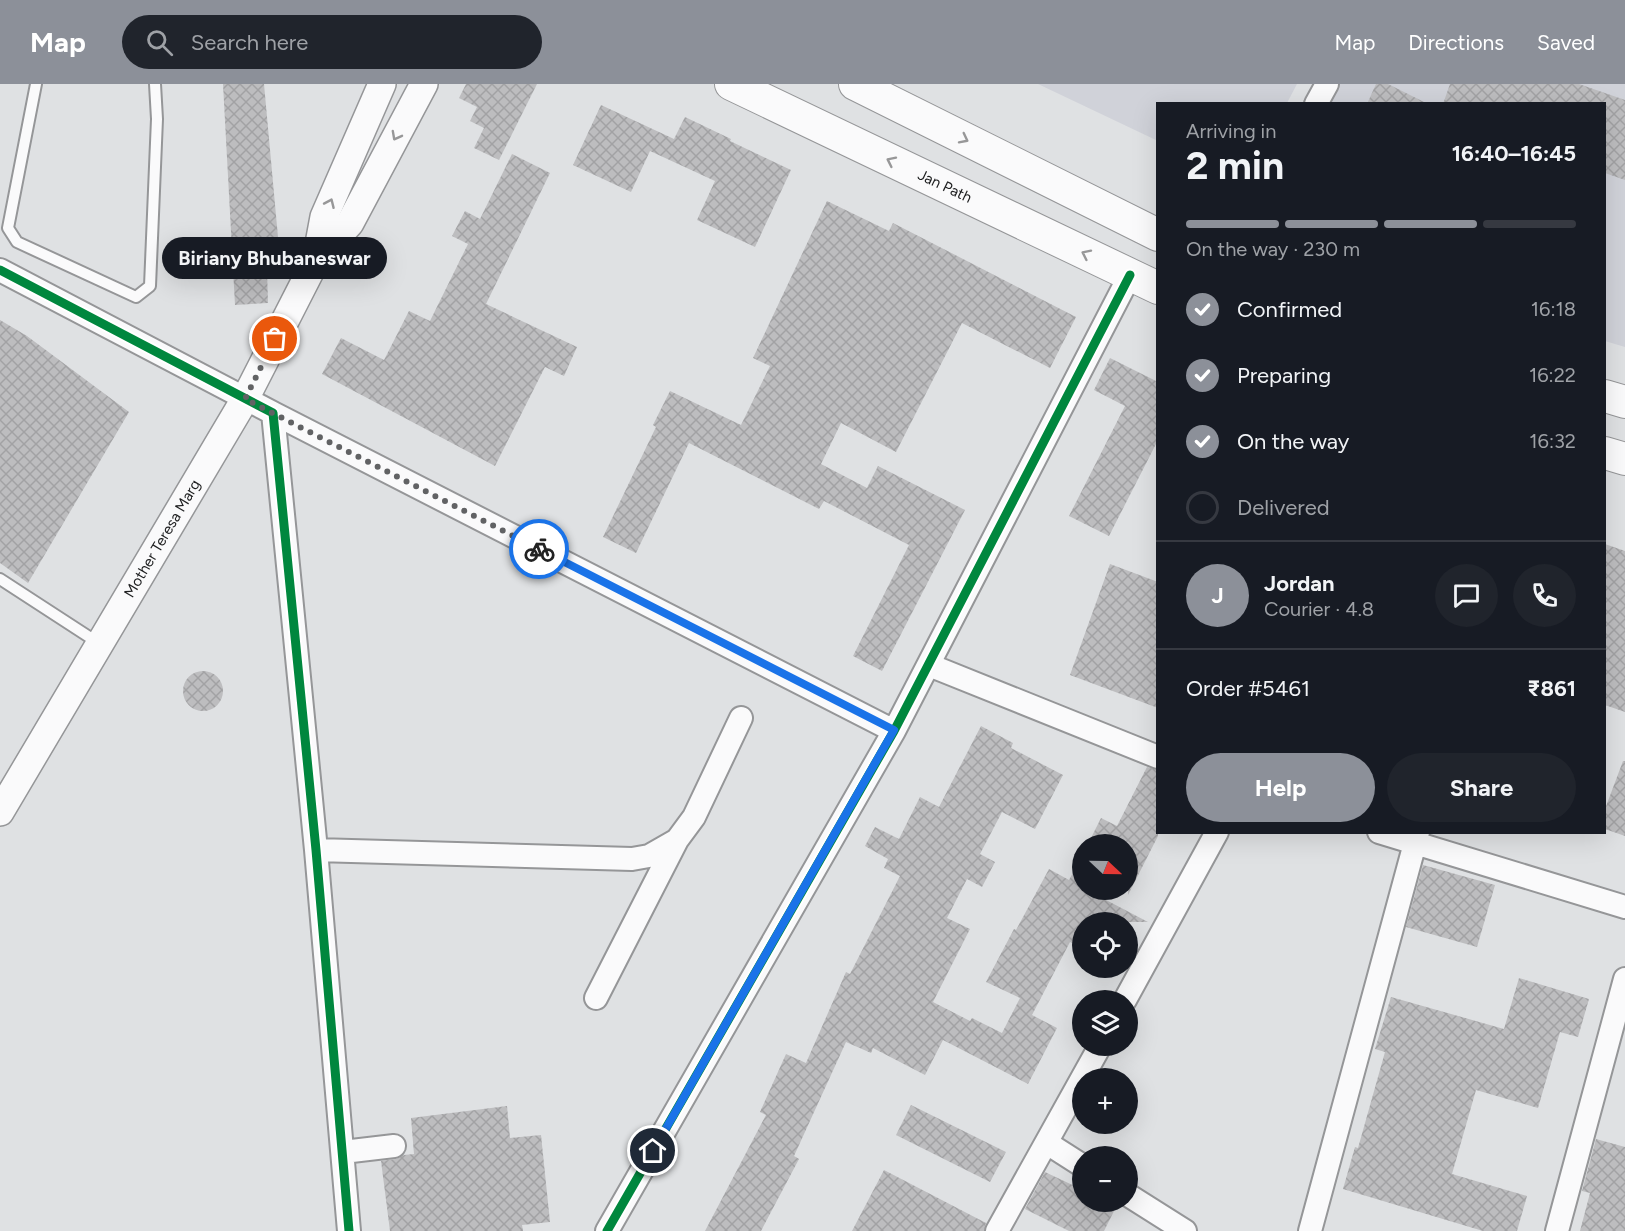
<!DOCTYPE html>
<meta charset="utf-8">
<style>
:root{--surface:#171b24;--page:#20242c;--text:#f1f3f6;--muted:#9ea1a6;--line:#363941;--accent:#8c9099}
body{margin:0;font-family:Figtree,sans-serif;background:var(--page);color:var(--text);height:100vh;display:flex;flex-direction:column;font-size:22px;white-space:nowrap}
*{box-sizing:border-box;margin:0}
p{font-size:20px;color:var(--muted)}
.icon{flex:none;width:33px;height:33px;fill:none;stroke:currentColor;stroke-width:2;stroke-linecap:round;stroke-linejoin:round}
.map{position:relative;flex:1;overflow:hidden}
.panel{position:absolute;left:1156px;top:18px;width:450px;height:732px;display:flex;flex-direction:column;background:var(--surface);border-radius:0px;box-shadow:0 6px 24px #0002}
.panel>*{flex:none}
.needle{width:39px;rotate:112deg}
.fabs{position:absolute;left:1072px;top:750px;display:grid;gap:12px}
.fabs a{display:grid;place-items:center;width:66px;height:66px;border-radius:50%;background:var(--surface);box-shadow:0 6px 24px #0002;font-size:30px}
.pin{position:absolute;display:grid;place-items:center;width:51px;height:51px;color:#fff;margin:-26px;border:3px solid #fff;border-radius:50%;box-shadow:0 2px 6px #0007}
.courier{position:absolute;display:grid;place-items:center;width:60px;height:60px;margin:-30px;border:4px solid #1a73e8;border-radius:50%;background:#fff;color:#222;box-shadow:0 2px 8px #0007}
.bubble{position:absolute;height:42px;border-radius:21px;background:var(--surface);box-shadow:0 6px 24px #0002;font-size:20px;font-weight:700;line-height:42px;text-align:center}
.head em{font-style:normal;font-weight:700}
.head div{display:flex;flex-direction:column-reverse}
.head{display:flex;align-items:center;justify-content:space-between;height:102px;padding:0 30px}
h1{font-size:39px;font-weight:700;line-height:45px}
.bar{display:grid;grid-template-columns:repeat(4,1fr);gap:9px 6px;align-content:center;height:72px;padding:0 30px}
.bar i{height:8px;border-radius:4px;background:var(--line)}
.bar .on{background:var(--accent)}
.bar p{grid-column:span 4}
.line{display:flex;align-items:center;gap:15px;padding:0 30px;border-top:2px solid var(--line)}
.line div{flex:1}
.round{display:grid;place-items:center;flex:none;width:63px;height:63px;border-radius:32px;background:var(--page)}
ol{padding:0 30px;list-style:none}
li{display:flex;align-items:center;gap:18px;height:66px}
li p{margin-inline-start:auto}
li .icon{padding:6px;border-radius:50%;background:var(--accent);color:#fff;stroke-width:4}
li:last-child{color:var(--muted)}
li i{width:33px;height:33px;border:3px solid var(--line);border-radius:50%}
.button{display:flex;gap:12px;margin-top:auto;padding:12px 30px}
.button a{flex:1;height:69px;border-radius:36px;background:var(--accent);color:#fff;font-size:24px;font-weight:700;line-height:69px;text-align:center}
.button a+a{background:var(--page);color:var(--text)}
header{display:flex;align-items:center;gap:36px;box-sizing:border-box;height:84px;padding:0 30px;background:var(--accent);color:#fff}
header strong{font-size:28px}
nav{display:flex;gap:33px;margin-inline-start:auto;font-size:21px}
.search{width:420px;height:54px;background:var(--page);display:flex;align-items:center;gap:15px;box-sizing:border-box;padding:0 21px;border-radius:33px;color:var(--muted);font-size:22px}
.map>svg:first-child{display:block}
.built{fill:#d0d2d9}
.building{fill:url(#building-cross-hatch)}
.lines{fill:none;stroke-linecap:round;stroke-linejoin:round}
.service-casing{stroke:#959698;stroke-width:14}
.minor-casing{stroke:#959698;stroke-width:26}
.tertiary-casing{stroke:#959698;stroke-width:30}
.secondary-casing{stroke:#959698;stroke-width:34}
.service{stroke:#fafafb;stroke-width:10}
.minor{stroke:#fafafb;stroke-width:22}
.tertiary{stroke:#fafafb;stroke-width:27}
.secondary{stroke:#fafafb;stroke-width:32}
.cycleway-casing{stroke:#fff;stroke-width:13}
.cycleway{stroke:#00873e;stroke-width:9}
.oneway{stroke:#979798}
.done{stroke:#616264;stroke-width:6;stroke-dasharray:0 10.8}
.route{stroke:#1a73e8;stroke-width:8}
.labels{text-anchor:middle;stroke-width:4.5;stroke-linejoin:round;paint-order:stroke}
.street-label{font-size:15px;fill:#1d1e1f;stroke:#fff}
</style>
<header>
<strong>Map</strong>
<div class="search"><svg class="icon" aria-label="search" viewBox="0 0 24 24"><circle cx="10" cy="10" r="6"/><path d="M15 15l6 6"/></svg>Search here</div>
<nav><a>Map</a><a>Directions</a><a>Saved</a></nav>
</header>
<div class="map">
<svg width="1625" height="1147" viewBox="0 0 1625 1147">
<defs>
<pattern id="building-cross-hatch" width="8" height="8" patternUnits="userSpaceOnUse" patternTransform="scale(1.5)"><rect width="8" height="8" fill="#bdbdbf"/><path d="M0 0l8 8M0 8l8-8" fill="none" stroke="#a2a2a4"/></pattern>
</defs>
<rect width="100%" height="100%" fill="#dfe1e3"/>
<path class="built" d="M1038,0h259l-10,19 -129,1v37z
M1338,0h287v263l-20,-6v-237h-277z"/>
<path class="building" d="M223,0h41l17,186 -14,1 1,32 -33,2z
M466,0h71l-38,76 -25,-12 10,-20 -14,-7 7,-14 -18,-9z
M1376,0h12l40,20h-61z
M1450,0h129l46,16v80l-20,-7v-69h-162z
M601,21l73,34 11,-22 46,22 -1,2 61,29 -36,77 -58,-27 18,-39 -65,-30 -19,41 -58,-27z
M512,70l38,19 -64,131 91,43 -13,29 -19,-9 -50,99 -173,-92 19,-36 43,22 25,-49 21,10 38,-77 -16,-8 13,-25 15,8z
M827,117l62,30 4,-8 183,94 -26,51 -88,-45 -66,129 -55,-29 -20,41 46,24 11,-22 87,44 -83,161 -29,-15 56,-111 -85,-44 -5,8 -130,-66 -53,110 -33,-16 53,-110 -3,-2 17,-34 71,34 29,-59 -17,-8z
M0,236l27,16 102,76 -101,171 -28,-20z
M1110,274l48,24v58l-49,96 -40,-20 56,-110 -31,-16z
M1605,460l20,7v161l-20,-7z
M1110,480l48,18v126l-88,-33z
M183 607a20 20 0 1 1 40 0a20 20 0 1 1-40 0Z
M981,642l32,17 -2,5 52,27 -28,54 -33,-17 -22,42 15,8 -13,25 -15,-8 -20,39 23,11 -37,73 37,19 2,-3 30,15 18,-35 -34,-16 28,-53 2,1 33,-61 20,11 14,-26v36h4l61,32h-65v27l-13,-7 -38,73 25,13 -29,56 -85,-44 -18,35 -52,-27 -2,5 -25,-11 -52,114 5,3 -38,72h-56l61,-116 -6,-3 26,-58 20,9 40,-91 4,2 50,-98 -16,-8 4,-9 -23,-13 10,-19 24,12 21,-42 19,10z
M1623,677h2v75l-20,-7v-20z
M1147,683l11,3v66l-30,59v-51h-40l13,-26 16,8z
M1423,781l72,20 -18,62 -71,-20z
M1519,894l70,21 -11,38 -18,-5 -22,76 -62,-18 -24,84 75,22 -10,35h-34l-140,-42 12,-42 3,1 27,-96 -10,-3 16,-52 113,32z
M911,1021l95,47 -16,30 -94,-47z
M507,1022l3,32 31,-3 9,87 -28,3 1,6h-133l-9,-70 15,-2 8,-4 10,-1 -3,-36z
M1596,1055l29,8v84h-45l10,-38 -8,-2z
M884,1086l102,53 -2,8h-132z
M1045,1088l38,18v12h33l2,1 -14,28h-35l-44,-22z"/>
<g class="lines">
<g class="service-casing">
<path id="service" d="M36,0l-28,144 9,14 119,55 14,-11 7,-167 -2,-35
M0,495l100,65"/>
</g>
<g class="minor-casing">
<path id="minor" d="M1316,20l11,-20
M0,186l273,143 43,437 33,381
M273,329l621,318
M929,581l229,92
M1379,748l246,75
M316,766l316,9 17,-3 28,-16 17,-23 47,-99
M596,914l81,-158
M1125,916l92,-168
M1047,1059l36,23
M343,1068l51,-6
M1128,1111l57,36
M607,1147l287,-500 236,-456
M997,1147l103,-185
M1310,1147l108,-399
M1557,1147l68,-252"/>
</g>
<g class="tertiary-casing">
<g id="tertiary">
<path d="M316,176l34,-37 74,-139"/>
<path id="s1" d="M0,728l245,-413 71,-139 8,-43 58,-133"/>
</g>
</g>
<g class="secondary-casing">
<g id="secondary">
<path id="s2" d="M731,0l427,204"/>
<path d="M855,0l303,151"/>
<path d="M1605,312l20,6"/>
<path d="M1605,369l20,6"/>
</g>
</g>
<use href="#service" class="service"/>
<use href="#minor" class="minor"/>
<use href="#tertiary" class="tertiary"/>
<use href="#secondary" class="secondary"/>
<g class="cycleway-casing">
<path id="cycleway" d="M0,186l273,143 43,437 33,381
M607,1147l287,-500 236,-456"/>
</g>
<use href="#cycleway" class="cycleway"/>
</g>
<defs><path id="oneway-chevron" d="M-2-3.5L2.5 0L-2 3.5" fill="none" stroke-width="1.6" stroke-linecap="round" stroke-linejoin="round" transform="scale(1.5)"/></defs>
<g class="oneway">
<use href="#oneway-chevron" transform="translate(396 52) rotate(118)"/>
<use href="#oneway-chevron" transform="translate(964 55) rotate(27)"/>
<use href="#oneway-chevron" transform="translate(891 77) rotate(-154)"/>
<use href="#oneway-chevron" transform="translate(330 119) rotate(-66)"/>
<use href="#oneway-chevron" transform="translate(1086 170) rotate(-154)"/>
</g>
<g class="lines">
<path class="done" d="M275,255l-30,60 294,150"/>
<path class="route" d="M539,465l355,181 -241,421"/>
</g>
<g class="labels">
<g class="street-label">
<text dy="5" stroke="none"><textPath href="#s2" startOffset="237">Jan Path</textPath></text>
<text dy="5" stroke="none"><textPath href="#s1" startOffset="318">Mother Teresa Marg</textPath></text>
</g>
</g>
</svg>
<div class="fabs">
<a><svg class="needle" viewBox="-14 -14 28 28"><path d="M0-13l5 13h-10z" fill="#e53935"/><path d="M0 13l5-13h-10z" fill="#9ea1a6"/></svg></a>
<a><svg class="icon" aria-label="locate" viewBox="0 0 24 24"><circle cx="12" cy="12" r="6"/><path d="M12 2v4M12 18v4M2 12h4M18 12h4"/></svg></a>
<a><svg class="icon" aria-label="layers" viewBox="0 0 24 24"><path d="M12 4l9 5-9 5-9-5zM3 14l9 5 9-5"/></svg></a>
<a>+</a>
<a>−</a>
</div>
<div class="pin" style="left:275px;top:255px;background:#ea580c"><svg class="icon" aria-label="bag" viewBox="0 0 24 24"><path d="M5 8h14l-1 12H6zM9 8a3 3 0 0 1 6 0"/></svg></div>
<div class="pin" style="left:653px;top:1067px;background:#1f2937"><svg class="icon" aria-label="home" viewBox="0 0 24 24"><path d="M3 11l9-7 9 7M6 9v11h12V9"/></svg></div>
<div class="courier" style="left:539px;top:465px"><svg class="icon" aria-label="bike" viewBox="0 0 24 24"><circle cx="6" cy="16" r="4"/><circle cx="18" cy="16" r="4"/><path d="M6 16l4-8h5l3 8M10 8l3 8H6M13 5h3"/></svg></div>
<div class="bubble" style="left:162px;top:153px;width:225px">Biriany Bhubaneswar</div>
<section class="panel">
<div class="head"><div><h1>2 min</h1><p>Arriving in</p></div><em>16:40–16:45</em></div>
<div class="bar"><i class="on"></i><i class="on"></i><i class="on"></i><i></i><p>On the way · 230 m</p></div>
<ol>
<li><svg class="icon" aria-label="check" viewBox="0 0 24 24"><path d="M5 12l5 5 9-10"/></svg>Confirmed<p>16:18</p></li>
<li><svg class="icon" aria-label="check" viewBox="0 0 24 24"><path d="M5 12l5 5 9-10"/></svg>Preparing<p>16:22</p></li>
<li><svg class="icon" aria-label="check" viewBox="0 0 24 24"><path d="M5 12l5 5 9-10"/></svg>On the way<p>16:32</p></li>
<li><i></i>Delivered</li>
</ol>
<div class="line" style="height:108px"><b class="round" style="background:var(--accent);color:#fff">J</b><div><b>Jordan</b><p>Courier · 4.8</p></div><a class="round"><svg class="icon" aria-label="chat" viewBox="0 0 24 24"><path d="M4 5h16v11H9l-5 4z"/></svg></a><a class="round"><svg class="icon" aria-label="phone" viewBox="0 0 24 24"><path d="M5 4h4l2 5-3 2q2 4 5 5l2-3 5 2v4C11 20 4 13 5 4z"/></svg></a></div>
<div class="line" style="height:78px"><div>Order #5461</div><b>₹861</b></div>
<div class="button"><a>Help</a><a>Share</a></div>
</section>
</div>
